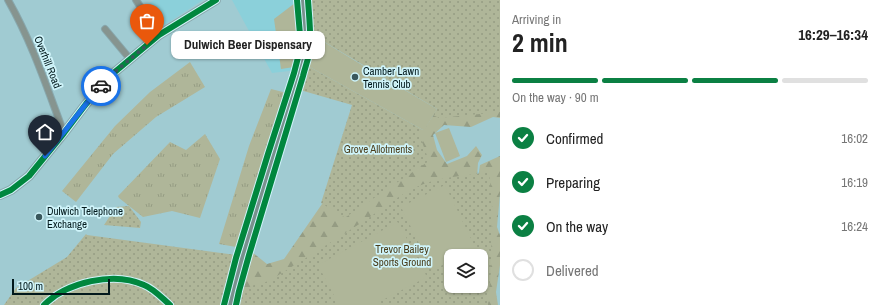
<!DOCTYPE html>
<meta charset="utf-8">
<style>
:root{--surface:#fff;--page:#f6f6f6;--text:#222;--muted:#767676;--line:#e0e0e0;--accent:#0b8043}
body{margin:0;font-family:"Archivo Narrow",sans-serif;background:var(--page);color:var(--text);height:100vh;display:flex;flex-direction:column;font-size:15px;white-space:nowrap}
*{box-sizing:border-box;margin:0}
p{font-size:13px;color:var(--muted)}
.icon{flex:none;width:22px;height:22px;fill:none;stroke:currentColor;stroke-width:2;stroke-linecap:round;stroke-linejoin:round}
.map{position:relative;flex:1;overflow:hidden}
.details{display:flex;flex-direction:column;background:var(--surface);width:380px}
.details>*{flex:none}
.buttons{position:absolute;left:444px;top:249px;display:grid;gap:8px}
.buttons a{display:grid;place-items:center;width:44px;height:44px;border-radius:8px;background:var(--surface);box-shadow:0 1px 3px #0004;font-size:20px}
.scale{position:absolute;left:12px;bottom:10px;width:98px;box-sizing:border-box;padding-left:4px;border:2px solid #02191c;border-top:0;font-size:11px;line-height:14px;white-space:nowrap;color:#02191c;-webkit-text-stroke:3px #cff4fa;paint-order:stroke}
.pin{position:absolute;display:grid;place-items:center;width:34px;height:34px;color:#fff;margin:-41px -17px;border-radius:50% 50% 50% 0;rotate:-45deg;box-shadow:0 0 4px #0007}
.pin .icon{rotate:45deg}
.courier{position:absolute;display:grid;place-items:center;width:40px;height:40px;margin:-20px;border:3px solid #1a73e8;border-radius:50%;background:#fff;color:#222;box-shadow:0 1px 5px #0007}
.bubble{position:absolute;height:28px;border-radius:8px;background:var(--surface);box-shadow:0 1px 3px #0004;font-size:13px;font-weight:800;line-height:28px;text-align:center}
.head em{font-style:normal;font-weight:800}
.head div{display:flex;flex-direction:column-reverse}
.head{display:flex;align-items:center;justify-content:space-between;height:68px;padding:0 12px}
h1{font-size:26px;font-weight:800;line-height:30px}
.bar{display:grid;grid-template-columns:repeat(4,1fr);gap:6px 4px;align-content:center;height:48px;padding:0 12px}
.bar i{height:5px;border-radius:3px;background:var(--line)}
.bar .selected{background:var(--accent)}
.bar p{grid-column:span 4}
ol{padding:0 12px;list-style:none}
li{display:flex;align-items:center;gap:12px;height:44px}
li p{margin-inline-start:auto}
li .icon{padding:4px;border-radius:50%;background:var(--accent);color:#fff;stroke-width:4}
li:last-child{color:var(--muted)}
li i{width:22px;height:22px;border:2px solid var(--line);border-radius:50%}
main{display:flex;flex:1;min-height:0}
.map>svg:first-child{display:block}
.built{fill:#8bd0da}
.grass{fill:url(#grass-tufts)}
.forest{fill:url(#forest-firs)}
.park{fill:url(#park-dots);fill-rule:evenodd}
.pitch{fill:#afb699}
.lines{fill:none;stroke-linecap:round;stroke-linejoin:round}
.minor-casing{stroke:#88a8ad;stroke-width:8}
.major-casing{stroke:#88a8ad;stroke-width:10}
.highway-casing{stroke:#88a8ad;stroke-width:11}
.minor{stroke:#86948f;stroke-width:6}
.major{stroke:#7f9593;stroke-width:8}
.highway{stroke:#79908d;stroke-width:9}
.cycleway-casing{stroke:#cff4fa;stroke-width:8}
.cycleway{stroke:#00873e;stroke-width:6}
.done{stroke:#39575c;stroke-width:4;stroke-dasharray:0 7.2}
.route{stroke:#1a73e8;stroke-width:5}
.poi-dot{fill:#39575c;stroke:#cff4fa;stroke-width:1.5}
.labels{text-anchor:middle;stroke-width:3.5;stroke-linejoin:round;paint-order:stroke}
.street-label{font-size:11px;fill:#02191c;stroke:#cff4fa}
.poi-label{font-size:11px;fill:#02191c;stroke:#cff4fa;text-anchor:start}
.park-label{font-size:11px;fill:#4a3d1b;stroke:#cff4fa}
</style>
<main>
<div class="map">
<svg width="500" height="305" viewBox="0 0 500 305">
<defs>
<pattern id="grass-tufts" width="24" height="20" patternUnits="userSpaceOnUse"><rect width="24" height="20" fill="#afb699"/><path d="M3 7l-1-3M5 7V3M7 7l1-3M15 17l-1-3M17 17v-4M19 17l1-3" fill="none" stroke="#959c83"/></pattern>
<pattern id="forest-firs" width="22" height="20" patternUnits="userSpaceOnUse"><rect width="22" height="20" fill="#afb699"/><path d="M5 1l3.5 6h-7zM16 11l3.5 6h-7z" fill="#959c83"/></pattern>
<pattern id="park-dots" width="8" height="8" patternUnits="userSpaceOnUse"><rect width="8" height="8" fill="#afb699"/><path d="M2 2h.1M6 6h.1" fill="none" stroke="#959c83" stroke-width="1.8" stroke-linecap="round"/></pattern>
</defs>
<rect width="100%" height="100%" fill="#a0cbd2"/>
<path class="built" d="M154,0h49l-43,28 -13,-23z
M232,0h67l4,47 -5,23 -26,3z"/>
<path class="grass" d="M190,62l15,25 -49,30 -43,37 -37,48 -14,-11 53,-65 35,-34z
M271,89l16,4 -45,155 -23,-4 30,-98z
M205,134l15,25 -20,59 -28,-7 -29,6 -24,-19 -1,-2 52,-54 16,8z"/>
<path class="forest" d="M500,103v15l-7,-1 -22,10 -27,-2 -11,10 4,15 10,14 20,-8 9,-10 6,9 -4,8 -1,14 -235,128h-5l7,-29 8,-24 15,12 17,-5 38,-55 103,-76 11,-17z
M500,156v38l-3,33 3,8v30l-4,27 2,13h-15l-40,-13 8,-6h30l3,-34 -6,-74 2,-13z"/>
<path class="park" d="M309,0h191v112l-61,6 -6,-3 4,-6 -126,-75z
M308,66l115,64 -2,2v7l8,22 -83,56h-2l-23,-14 31,-98 -52,-15z
M489,172l3,30 -1,65h1l-2,11 -2,27h-251l3,-14 14,-6 15,-4c32,-20 64,-40 95,-60 18,-12 37,-28 57,-36 22,-9 45,-9 68,-13zM451,256h30v30h-30z
M129,206l12,16 -1,6 -36,-3 12,-18z
M86,234l1,1 149,20 -10,30 -3,20h-219l12,-17 51,-31z"/>
<path class="pitch" d="M295,3l3,29 1,14 -5,21 -13,2 -7,-50z
M311,34l56,34 70,41 -12,20 -2,1 -115,-64 2,-8z
M449,128l11,28 -14,6 -11,-29z
M445,185l31,64 -15,7h-10v5l-19,9 -31,-63z
M398,222l29,55 -54,28h-34l-21,-40z"/>
<g class="lines">
<g class="minor-casing">
<path id="minor" d="M8,0c24,42 39,88 56,133
M136,0l23,35
M105,29l25,30"/>
</g>
<g class="major-casing">
<path id="major" d="M0,195l11,-5 18,-14 35,-43 22,-29 24,-28 49,-41 57,-35"/>
</g>
<g class="highway-casing">
<path id="highway" d="M232,305l6,-30 6,-23 57,-175 4,-17v-15l-2,-45"/>
</g>
<use href="#minor" class="minor"/>
<use href="#major" class="major"/>
<use href="#highway" class="highway"/>
<g class="cycleway-casing">
<path id="cycleway" d="M0,195l11,-5 18,-14 35,-43 22,-29 24,-28 49,-41 57,-35
M44,305c23,-23 70,-34 100,-20 10,4 18,13 26,20
M224,305l12,-47 32,-104 26,-81 7,-27 -4,-46
M236,305l3,-14 10,-36 54,-179c2,-9 6,-18 7,-28 1,-15 -1,-32 -2,-48"/>
</g>
<use href="#cycleway" class="cycleway"/>
</g>
<g class="lines">
<path class="done" d="M101,86l9,-10 37,-31"/>
<path class="route" d="M45,156l41,-52 15,-18"/>
</g>
<g class="poi-dot">
<circle cx="355" cy="77" r="4"/>
<circle cx="39" cy="217" r="4"/>
</g>
<g class="labels">
<g class="street-label">
<text transform="translate(48 62) rotate(68)" y="4">Overhill Road</text>
</g>
<g class="poi-label">
<text x="363" y="75">Camber Lawn<tspan x="363" dy="13">Tennis Club</tspan></text>
<text x="47" y="215">Dulwich Telephone<tspan x="47" dy="13">Exchange</tspan></text>
</g>
<g class="park-label">
<text x="378" y="153">Grove Allotments</text>
<text x="402" y="253">Trevor Bailey<tspan x="402" dy="13">Sports Ground</tspan></text>
</g>
</g>
</svg>
<div class="buttons">
<a><svg class="icon" aria-label="layers" viewBox="0 0 24 24"><path d="M12 4l9 5-9 5-9-5zM3 14l9 5 9-5"/></svg></a>
</div>
<div class="scale">100 m</div>
<div class="pin" style="left:147px;top:45px;background:#ea580c"><svg class="icon" aria-label="bag" viewBox="0 0 24 24"><path d="M5 8h14l-1 12H6zM9 8a3 3 0 0 1 6 0"/></svg></div>
<div class="pin" style="left:45px;top:156px;background:#1f2937"><svg class="icon" aria-label="home" viewBox="0 0 24 24"><path d="M3 11l9-7 9 7M6 9v11h12V9"/></svg></div>
<div class="courier" style="left:101px;top:86px"><svg class="icon" aria-label="car" viewBox="0 0 24 24"><path d="M5 17H2v-5l4-1 3-4h7l3 4 3 1v5h-3M9 17h6M6 11h13"/><circle cx="7" cy="17" r="2"/><circle cx="17" cy="17" r="2"/></svg></div>
<div class="bubble" style="left:171px;top:31px;width:154px">Dulwich Beer Dispensary</div>
</div>
<section class="details">
<div class="head"><div><h1>2 min</h1><p>Arriving in</p></div><em>16:29–16:34</em></div>
<div class="bar"><i class="selected"></i><i class="selected"></i><i class="selected"></i><i></i><p>On the way · 90 m</p></div>
<ol>
<li><svg class="icon" aria-label="check" viewBox="0 0 24 24"><path d="M5 12l5 5 9-10"/></svg>Confirmed<p>16:02</p></li>
<li><svg class="icon" aria-label="check" viewBox="0 0 24 24"><path d="M5 12l5 5 9-10"/></svg>Preparing<p>16:19</p></li>
<li><svg class="icon" aria-label="check" viewBox="0 0 24 24"><path d="M5 12l5 5 9-10"/></svg>On the way<p>16:24</p></li>
<li><i></i>Delivered</li>
</ol>
</section>
</main>
